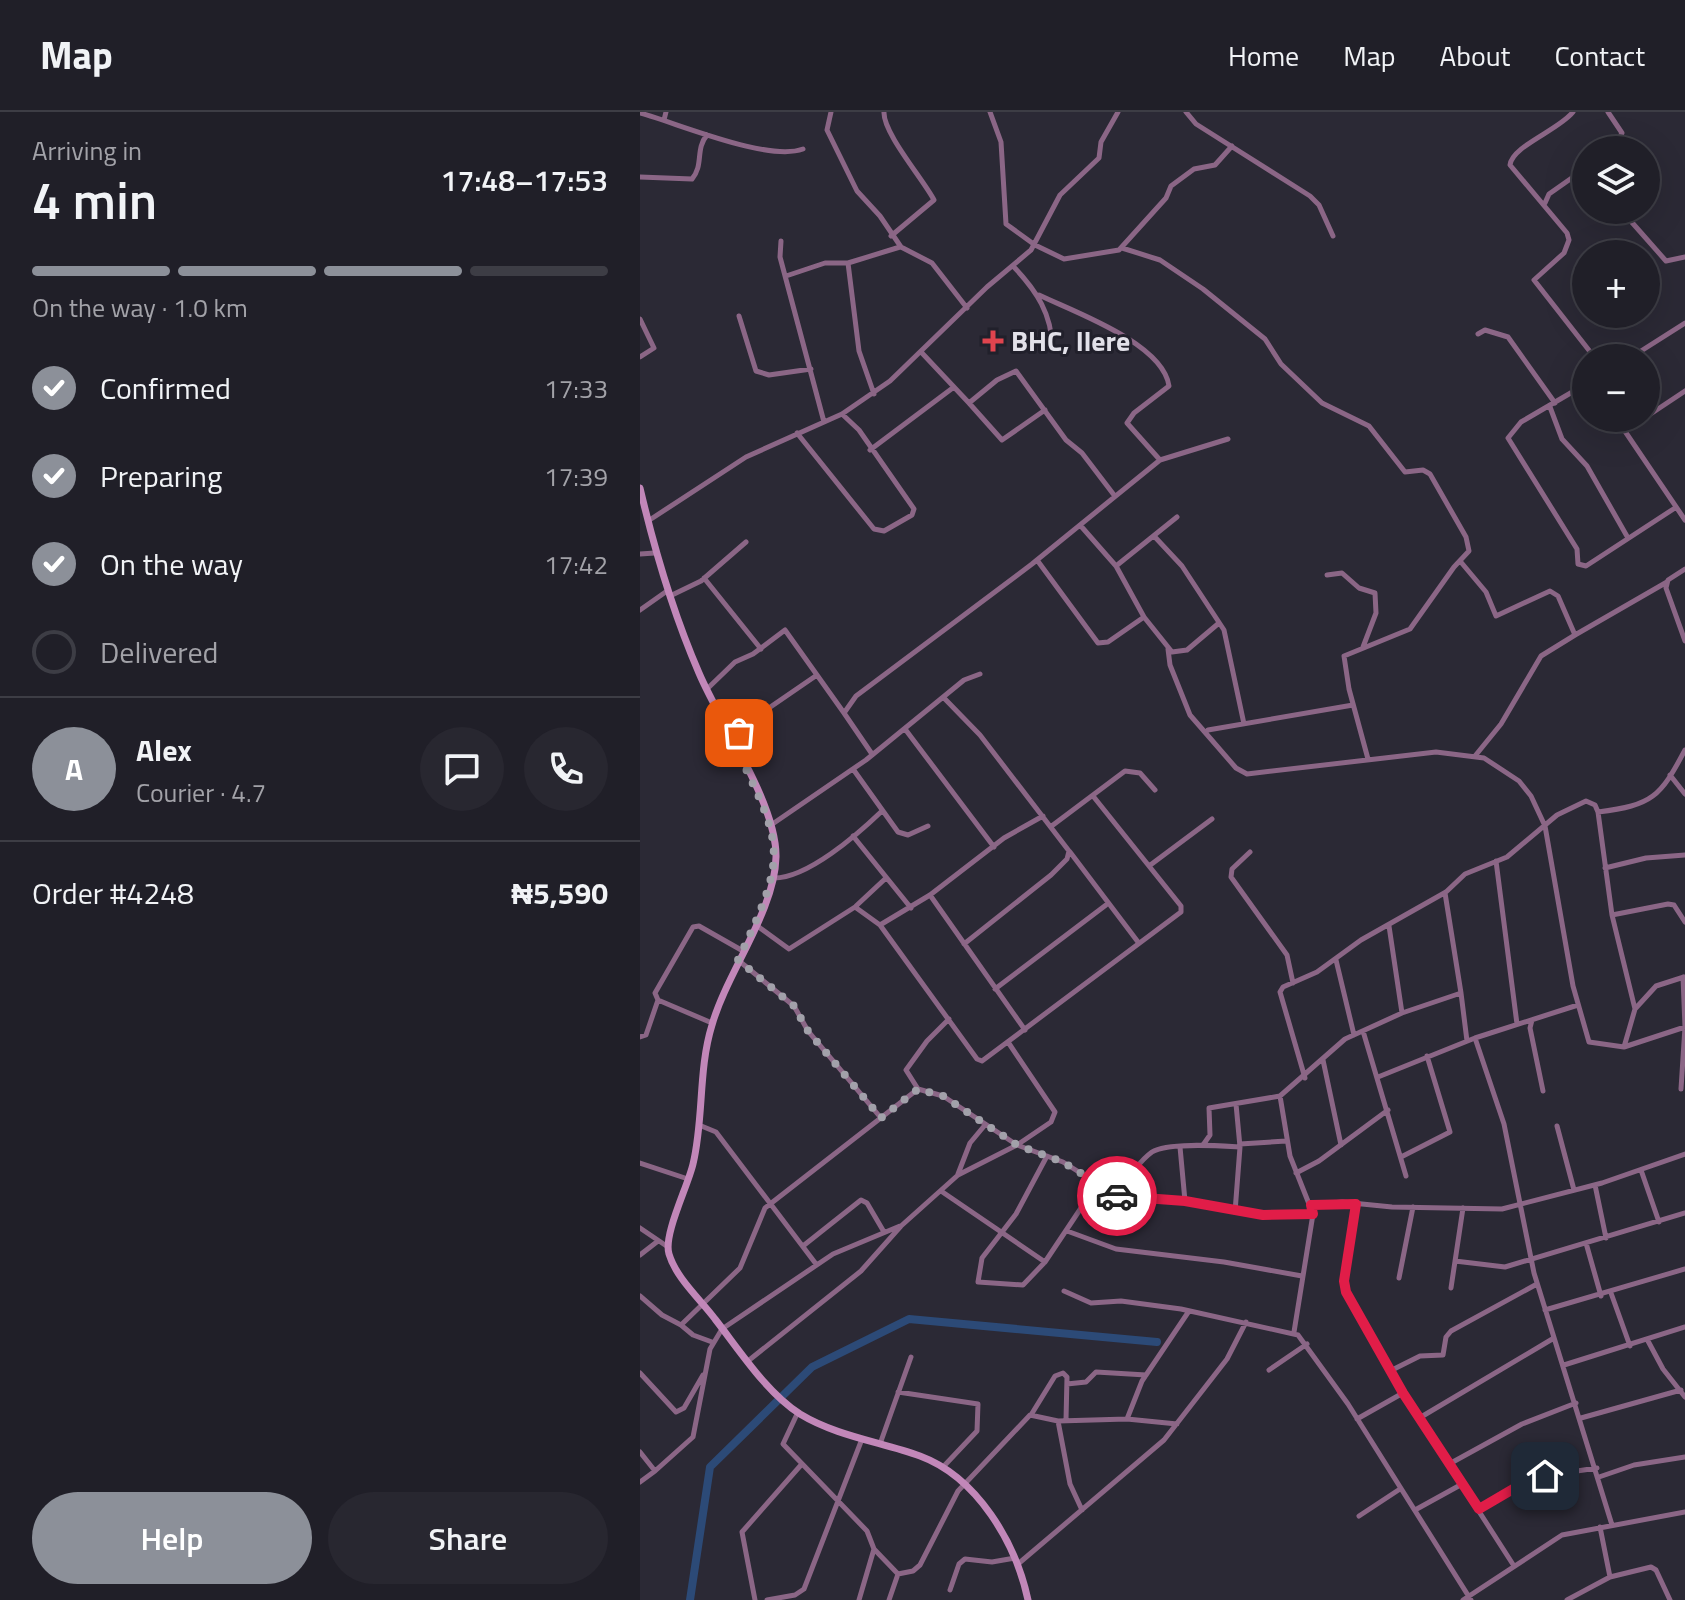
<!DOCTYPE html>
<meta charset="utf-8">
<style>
:root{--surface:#201f28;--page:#282730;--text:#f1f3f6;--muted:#a2a2a8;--line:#3d3d45;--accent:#8c9099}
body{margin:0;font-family:"Titillium Web",sans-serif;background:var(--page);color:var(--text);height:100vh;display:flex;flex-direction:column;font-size:30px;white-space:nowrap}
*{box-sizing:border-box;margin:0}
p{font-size:26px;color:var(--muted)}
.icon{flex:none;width:44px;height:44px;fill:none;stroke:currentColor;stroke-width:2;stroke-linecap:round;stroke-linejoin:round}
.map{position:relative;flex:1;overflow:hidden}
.details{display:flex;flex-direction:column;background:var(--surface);width:640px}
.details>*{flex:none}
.tools{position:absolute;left:932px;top:24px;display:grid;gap:16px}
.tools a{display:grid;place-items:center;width:88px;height:88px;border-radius:50%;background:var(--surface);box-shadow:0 8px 32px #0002,0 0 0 2px var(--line);font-size:40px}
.pin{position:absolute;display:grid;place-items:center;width:68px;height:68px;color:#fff;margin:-34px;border-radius:16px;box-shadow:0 4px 12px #0006}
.courier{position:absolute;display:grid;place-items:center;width:80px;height:80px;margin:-40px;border:6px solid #e11d48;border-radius:50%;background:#fff;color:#222;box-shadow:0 2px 10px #0007}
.summary em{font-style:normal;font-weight:600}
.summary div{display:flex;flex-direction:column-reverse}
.summary{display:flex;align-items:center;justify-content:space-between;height:136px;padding:0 32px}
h1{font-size:52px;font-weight:600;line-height:60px}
.bar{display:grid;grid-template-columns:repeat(4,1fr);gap:12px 8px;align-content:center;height:96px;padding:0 32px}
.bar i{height:10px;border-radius:6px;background:var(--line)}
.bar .active{background:var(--accent)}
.bar p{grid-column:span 4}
.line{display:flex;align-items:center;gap:20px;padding:0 32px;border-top:2px solid var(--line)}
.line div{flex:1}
.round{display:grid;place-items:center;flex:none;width:84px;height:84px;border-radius:42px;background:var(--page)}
ol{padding:0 32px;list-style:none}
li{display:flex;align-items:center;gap:24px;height:88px}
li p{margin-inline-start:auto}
li .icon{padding:8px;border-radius:50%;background:var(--accent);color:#fff;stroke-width:4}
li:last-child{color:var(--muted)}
li i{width:44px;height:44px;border:4px solid var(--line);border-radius:50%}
.primary-button{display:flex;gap:16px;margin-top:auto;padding:16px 32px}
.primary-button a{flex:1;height:92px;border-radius:48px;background:var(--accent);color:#fff;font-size:32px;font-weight:600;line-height:92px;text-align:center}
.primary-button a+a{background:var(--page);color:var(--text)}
header{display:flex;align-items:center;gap:48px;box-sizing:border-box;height:112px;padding:0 40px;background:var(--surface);border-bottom:2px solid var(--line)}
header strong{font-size:38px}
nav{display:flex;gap:44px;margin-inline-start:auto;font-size:28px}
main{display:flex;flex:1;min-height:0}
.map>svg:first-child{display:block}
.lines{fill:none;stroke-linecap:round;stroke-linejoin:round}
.river{stroke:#2c4a77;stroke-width:8}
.minor{stroke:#8b6686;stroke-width:5}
.secondary{stroke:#c287b9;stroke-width:7}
.done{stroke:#a2a1aa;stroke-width:8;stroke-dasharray:0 14.4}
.route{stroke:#e11d48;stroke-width:10}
.health-dot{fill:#e0444e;stroke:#21202b;stroke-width:3}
.labels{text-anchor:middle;stroke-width:6;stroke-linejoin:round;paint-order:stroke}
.poi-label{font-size:28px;font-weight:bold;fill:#e2e1e9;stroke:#21202b;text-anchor:start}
</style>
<header>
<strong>Map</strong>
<nav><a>Home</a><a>Map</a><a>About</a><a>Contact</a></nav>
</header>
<main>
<section class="details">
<div class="summary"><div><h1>4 min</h1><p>Arriving in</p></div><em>17:48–17:53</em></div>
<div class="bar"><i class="active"></i><i class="active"></i><i class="active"></i><i></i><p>On the way · 1.0 km</p></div>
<ol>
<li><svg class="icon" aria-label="check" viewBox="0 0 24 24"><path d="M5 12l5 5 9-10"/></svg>Confirmed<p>17:33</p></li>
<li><svg class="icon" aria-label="check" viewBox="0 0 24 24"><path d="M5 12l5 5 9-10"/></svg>Preparing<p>17:39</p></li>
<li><svg class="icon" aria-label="check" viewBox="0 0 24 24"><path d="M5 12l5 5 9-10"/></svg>On the way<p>17:42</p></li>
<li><i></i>Delivered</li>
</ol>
<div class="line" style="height:144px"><b class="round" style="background:var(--accent);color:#fff">A</b><div><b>Alex</b><p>Courier · 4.7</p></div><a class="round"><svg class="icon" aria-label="chat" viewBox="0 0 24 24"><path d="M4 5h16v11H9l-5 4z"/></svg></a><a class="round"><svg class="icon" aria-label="phone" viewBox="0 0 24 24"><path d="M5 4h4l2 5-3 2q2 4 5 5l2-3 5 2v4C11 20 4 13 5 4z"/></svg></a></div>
<div class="line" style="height:104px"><div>Order #4248</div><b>₦5,590</b></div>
<div class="primary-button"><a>Help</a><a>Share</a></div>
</section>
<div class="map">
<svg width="1045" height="1488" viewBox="0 0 1045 1488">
<rect width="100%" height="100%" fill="#2b2935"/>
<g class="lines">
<path class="river" d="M50,1488l20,-133 102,-100 97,-48 248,23"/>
<path class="minor" d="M191,0l-4,18 30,61 23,25 21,31 31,16 35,45
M244,0c-1,21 39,67 50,88l-43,36
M350,0l11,30 5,82 29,21 29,14 55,-9 47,-52 5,-12 23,-17 21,-4 17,-19
M546,0l10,12 114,72 9,9 14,31
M933,0c-14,18 -61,34 -63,53l57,68 2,7 -5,13 -30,27 61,78
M968,0l14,21 -9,17
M0,1c40,11 128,49 163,36
M24,8l2,-8
M0,65l52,2c12,-14 3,-30 15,-44
M905,91l4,-9 37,-26
M981,98l45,51 19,-4
M141,129l-1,16 44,165
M482,136l38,12 43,29 62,50 16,25 41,39 47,23 36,46 18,-2 7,4 36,63 3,14 -15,16 -44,62 -66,27 5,33 19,70
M208,151l11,88 15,43
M373,154c23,24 40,49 39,84
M146,164l39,-13h23l52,-16
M399,183c33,16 124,48 130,91l-35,27 -7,10 33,37
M99,204l17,55 13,4 42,-6
M0,207l14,29 -14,9
M838,222l7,-4 23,7 47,66
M282,241l47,50 28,-23 19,-9 50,69 16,13 32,42
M990,246l55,-35
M946,272l-65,38 -13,16 69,111 1,15 8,2 89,-58
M329,291l33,37 43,-30
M910,295l12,32 25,27 41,72
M1006,305l39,-26
M976,306l69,102
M985,319l20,-13
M157,321l77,96 10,2 28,-16 2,-6 -55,-79 -17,-16
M230,338l84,-63
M8,409l98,-64 96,-43 48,-33 97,-94 44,-37 29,-55 39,-37 2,-16 17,-30
M440,413l36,41 28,51 28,35 15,-2 32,-27
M514,424l28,30 42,64 20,94
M0,442l15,-1
M397,448l61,83 10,-1 36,-25
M820,449l26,31 10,24 54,-25 8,5 17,39 -34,21 -40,68 -26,32
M476,454l61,-49
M1045,457l-17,11 -2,8 19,53
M687,463l15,-2 17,15 16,5 1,20 -13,34
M64,466l57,71
M30,484l31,-15 45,-39
M0,498l27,-19
M935,523l92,-53
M528,537l2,16 20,50 46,53 11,6 189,-22 48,6 35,23 12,15 14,30 28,160 16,56 35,5 61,-20
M67,577l28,-27 18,-8 32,-24 59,83
M304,586l36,37 89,116 -2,8 -16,16 -87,69
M265,617l89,118
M568,618l145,-25
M93,628l17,-19 67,-46
M232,642l-28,-41 12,-17 176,-132 128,-104 68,-21
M213,657l45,63 10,3 20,-9
M1030,663l15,19
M453,684l56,70
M958,700c55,-7 62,-15 87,-62
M131,713l95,-65 98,-80 16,-6
M413,713l72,-54 15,2 15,17
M213,724l58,72
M430,740l68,90
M610,740l-18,17 -1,8 56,78 6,28
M856,749l21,163
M965,756l41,-10 39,-3
M133,766c34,1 85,-44 109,-67
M290,783l95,135
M216,794l30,-28
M972,803l56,-11 6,1 11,17
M116,813l33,24 66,-42 25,18 97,134 5,2 199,-149v-6l-32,-40 63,-47
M240,813l50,-30 74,-57 39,-22
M98,848l56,46 14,25 73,87
M696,848l18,75
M355,877l111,-84
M821,881l6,48
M995,897l21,-23 28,-9
M762,901l59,-20 -16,-100
M892,908l-2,8 13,63
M72,911l-54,-23 -3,-7 38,-66 6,-1 44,25
M723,919l43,145
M0,925l6,-2 12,-35
M835,926l29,86 30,149 78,252
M683,948l18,85
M738,965l97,-39 103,-33
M665,966l-25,-86 3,-5 34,-15 44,-32 85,-48 19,-18 42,-17 50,-42 29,-14 9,4 3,7 14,103 23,94 -11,38
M278,977l-12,-19 21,-29 22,-22
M1041,977l4,-62 -2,-50
M640,984l10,60 23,58 -19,118
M59,1013l17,7 100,132
M917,1014l17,64
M600,1032l46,-3
M563,1033l7,-10 -1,-27 71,-12 65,-57 57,-26 -13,-87
M540,1035l5,54
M761,1045l49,-25 -23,-76
M0,1051l48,16
M1001,1058l18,52
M656,1061l23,-12 69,-51
M318,1062l12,-31 15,-18
M955,1073l11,53
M301,1079l104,71 52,-78
M477,1084c9,-15 21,-34 35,-44 15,-10 70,-6 88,-5
M716,1092l-12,77 2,11 57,101 111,173
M671,1093l31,-3 50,5 110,2 100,-26 83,-29
M595,1100l5,-65 -4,-43
M0,1116l28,19
M427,1119l49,18 108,13 78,14
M946,1131l15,53
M163,1134l58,-46 6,3 17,29
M0,1143l18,-14
M815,1149l50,6 180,-54
M405,1150l-22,23 -45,-3 4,-24 34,-44 31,-58
M759,1166l14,-71
M811,1176l12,-80
M424,1179l27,12 30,-2 60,8 117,26 50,69 123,196
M971,1181l19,53
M0,1184l22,19 19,10 59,-57 25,-60 153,-119 25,7 74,49 34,-23 4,-10 -47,-70
M905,1198l140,-41
M41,1213l12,10 19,7
M1008,1229l15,28 22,28
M108,1249l113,-90 40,-45 57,-51 59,-30 46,17 54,34 68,5 78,14 50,-1
M924,1253l121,-38
M629,1258l38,-26
M750,1259l30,-15 23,-1 3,-18 5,-6 86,-47
M0,1261l36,39 8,-4 19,-33
M427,1272l19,-2 10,-10 50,3
M258,1280l80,12 -1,27 -33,35
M158,1300l-15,32 84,87 7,18 24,25
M391,1303l24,-39 8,-3 4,4 -1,43
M781,1305l133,-79
M941,1306l100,-28
M487,1307l15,-38 47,-70
M717,1307l46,-26
M418,1309l12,63 12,26
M240,1332l31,-87
M0,1340l15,19 -15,11
M811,1351l71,-39 54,-21
M15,1359l38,-34 17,-88 12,-20 111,-75 67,-28
M959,1365l35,-12 51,-8
M839,1397l58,-32 60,-9
M775,1398l49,-27
M719,1404l41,-27
M960,1415l10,50
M378,1452l146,-124 63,-81 19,-37
M310,1478l9,-26 6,-5 27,3 23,-4
M115,1488l-13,-68 59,-67
M127,1488l28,-5 9,-6 58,-150
M219,1488l15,-51
M249,1488l9,-26 15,-3 7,-6 38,-74 72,-76 28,6 69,-2 50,5
M823,1488l99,-65 123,-23
M927,1488l43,-23 41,-10 5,3 14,30"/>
<path class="secondary" d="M0,376c15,64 33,125 59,185 21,50 78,131 77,184 -1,54 -49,115 -64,168 -14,45 -8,94 -19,139 -5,22 -30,71 -24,90 7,24 32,46 46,65 25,32 51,73 85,95 36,22 81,28 120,42 57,21 96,87 108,144"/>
</g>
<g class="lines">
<path class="done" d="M99,621l-7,7c51,106 58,111 6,220l56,46 14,25 73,87 37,-29 25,7 74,49 46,17 54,34"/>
<path class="route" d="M477,1084l68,5 78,14 50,-1 -2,-9 45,-1 -12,77 2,11 57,101 76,116 46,-27 20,-6"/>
</g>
<path class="health-dot" d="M349 217h8v8h8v8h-8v8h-8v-8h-8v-8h8z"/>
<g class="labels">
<g class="poi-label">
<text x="371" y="239">BHC, Ilere</text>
</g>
</g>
</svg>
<div class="tools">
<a><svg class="icon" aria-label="layers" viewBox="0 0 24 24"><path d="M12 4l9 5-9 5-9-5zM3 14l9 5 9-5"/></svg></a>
<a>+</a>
<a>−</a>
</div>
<div class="pin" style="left:99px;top:621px;background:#ea580c"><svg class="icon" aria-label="bag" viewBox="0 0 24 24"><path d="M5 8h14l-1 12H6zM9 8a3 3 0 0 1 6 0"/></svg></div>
<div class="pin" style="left:905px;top:1364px;background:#1f2937"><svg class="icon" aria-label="home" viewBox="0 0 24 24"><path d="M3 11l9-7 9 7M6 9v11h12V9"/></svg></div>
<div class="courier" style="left:477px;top:1084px"><svg class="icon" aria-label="car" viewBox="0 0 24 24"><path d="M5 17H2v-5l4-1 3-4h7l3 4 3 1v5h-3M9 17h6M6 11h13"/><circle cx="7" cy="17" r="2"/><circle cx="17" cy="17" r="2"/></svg></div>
</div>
</main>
